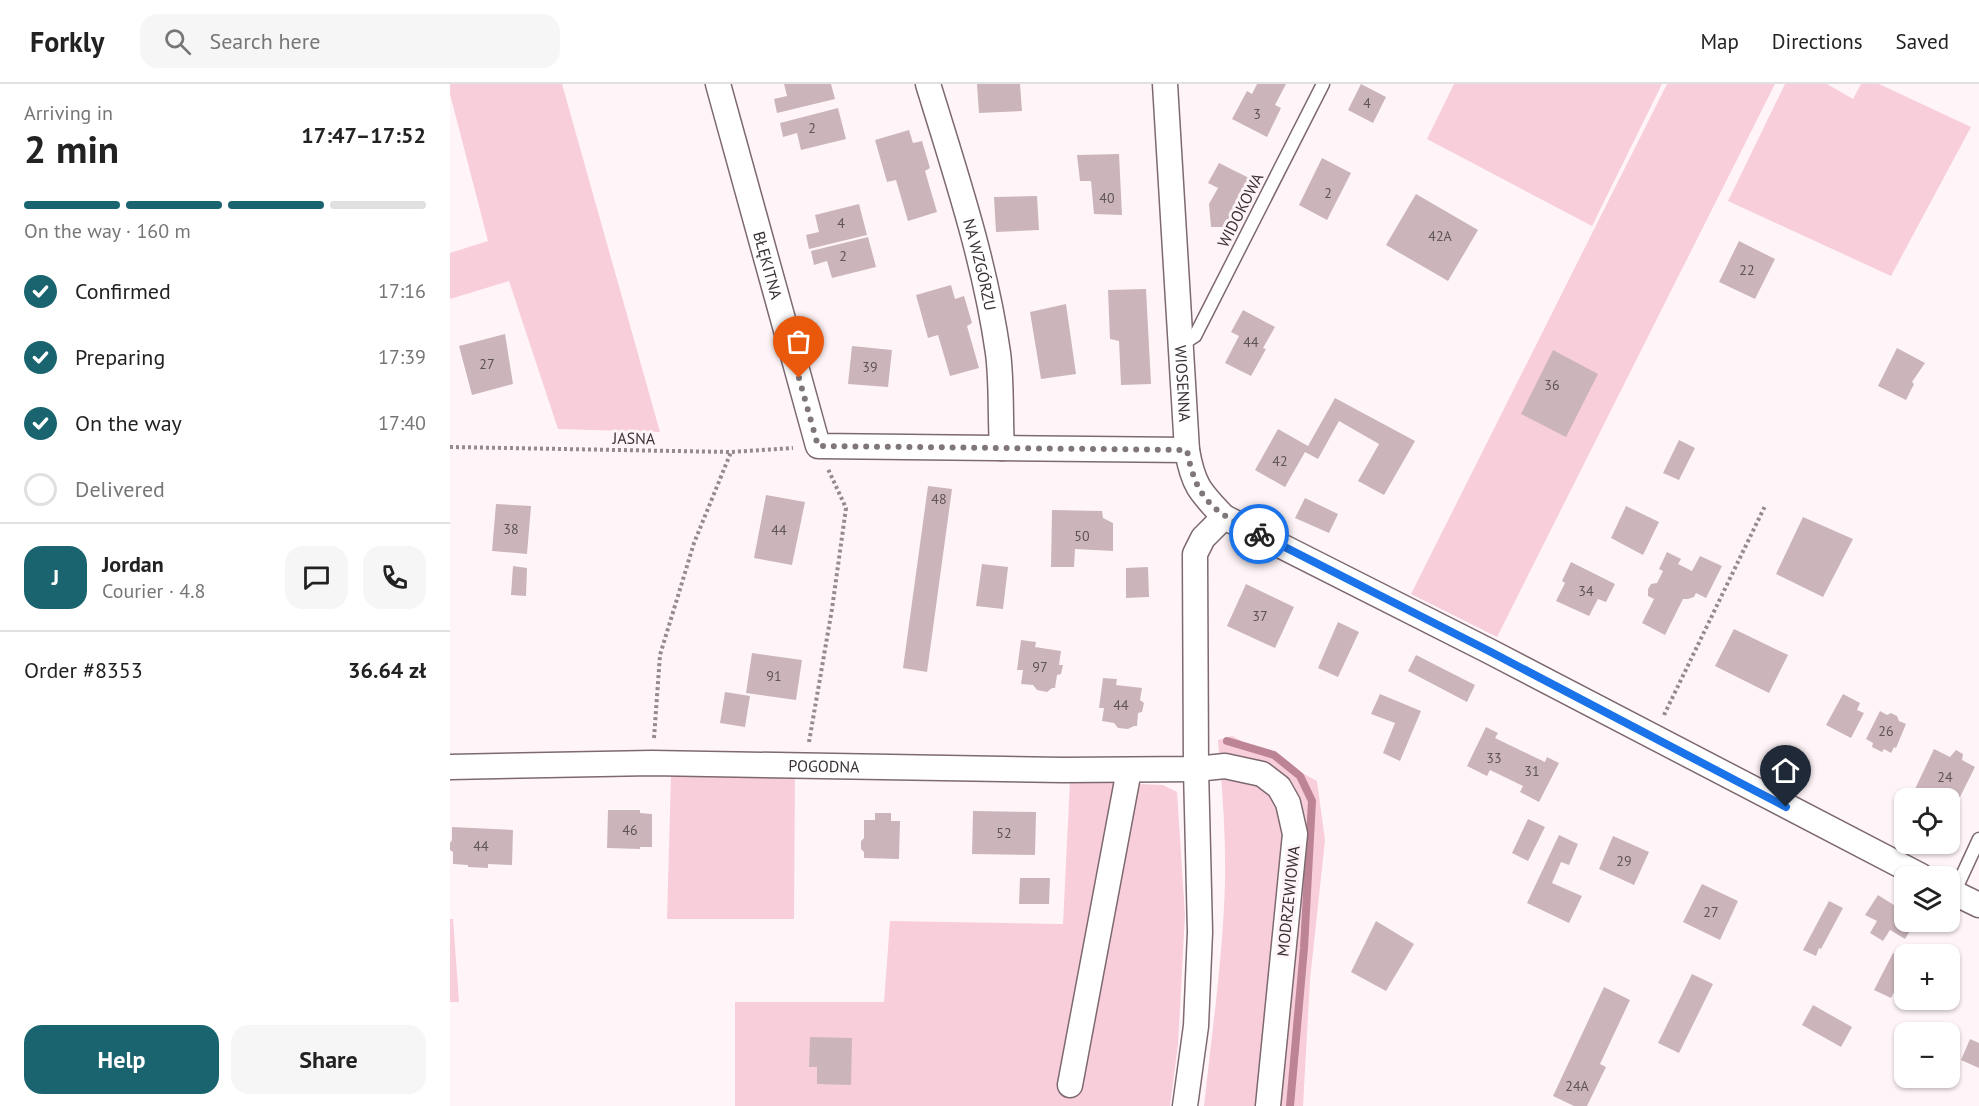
<!DOCTYPE html>
<meta charset="utf-8">
<style>
:root{--surface:#fff;--page:#f6f6f6;--text:#222;--muted:#767676;--line:#e0e0e0;--accent:#19646f}
body{margin:0;font-family:"PT Sans",sans-serif;background:var(--page);color:var(--text);height:100vh;display:flex;flex-direction:column;font-size:22px;white-space:nowrap}
*{box-sizing:border-box;margin:0}
p{font-size:20px;color:var(--muted)}
.icon{flex:none;width:33px;height:33px;fill:none;stroke:currentColor;stroke-width:2;stroke-linecap:round;stroke-linejoin:round}
.map{position:relative;flex:1;overflow:hidden}
.panel{display:flex;flex-direction:column;background:var(--surface);width:450px}
.panel>*{flex:none}
.buttons{position:absolute;left:1444px;top:704px;display:grid;gap:12px}
.buttons a{display:grid;place-items:center;width:66px;height:66px;border-radius:12px;background:var(--surface);box-shadow:0 2px 4px #0004;font-size:30px}
.pin{position:absolute;display:grid;place-items:center;width:51px;height:51px;color:#fff;margin:-62px -26px;border-radius:50% 50% 50% 0;rotate:-45deg;box-shadow:0 0 6px #0007}
.pin .icon{rotate:45deg}
.courier{position:absolute;display:grid;place-items:center;width:60px;height:60px;margin:-30px;border:4px solid #1a73e8;border-radius:50%;background:#fff;color:#222;box-shadow:0 2px 8px #0007}
.overview em{font-style:normal;font-weight:600}
.overview div{display:flex;flex-direction:column-reverse}
.overview{display:flex;align-items:center;justify-content:space-between;height:102px;padding:0 24px}
h1{font-size:39px;font-weight:600;line-height:45px}
.bar{display:grid;grid-template-columns:repeat(4,1fr);gap:9px 6px;align-content:center;height:72px;padding:0 24px}
.bar i{height:8px;border-radius:4px;background:var(--line)}
.bar .active{background:var(--accent)}
.bar p{grid-column:span 4}
.line{display:flex;align-items:center;gap:15px;padding:0 24px;border-top:2px solid var(--line)}
.line div{flex:1}
.round{display:grid;place-items:center;flex:none;width:63px;height:63px;border-radius:18px;background:var(--page)}
ol{padding:0 24px;list-style:none}
li{display:flex;align-items:center;gap:18px;height:66px}
li p{margin-inline-start:auto}
li .icon{padding:6px;border-radius:50%;background:var(--accent);color:#fff;stroke-width:4}
li:last-child{color:var(--muted)}
li i{width:33px;height:33px;border:3px solid var(--line);border-radius:50%}
.button{display:flex;gap:12px;margin-top:auto;padding:12px 24px}
.button a{flex:1;height:69px;border-radius:18px;background:var(--accent);color:#fff;font-size:24px;font-weight:600;line-height:69px;text-align:center}
.button a+a{background:var(--page);color:var(--text)}
header{display:flex;align-items:center;gap:36px;box-sizing:border-box;height:84px;padding:0 30px;background:var(--surface);border-bottom:2px solid var(--line)}
header strong{font-size:28px}
nav{display:flex;gap:33px;margin-inline-start:auto;font-size:21px}
.search{width:420px;height:54px;background:var(--page);display:flex;align-items:center;gap:15px;box-sizing:border-box;padding:0 21px;border-radius:18px;color:var(--muted);font-size:22px}
main{display:flex;flex:1;min-height:0}
.map>svg:first-child{display:block}
.green{fill:#f8ceda}
.lines{fill:none;stroke-linecap:round;stroke-linejoin:round}
.stream{stroke:#bd8495;stroke-width:8}
.building{fill:#cbb5bb}
.lane-casing{stroke:#7d696f;stroke-width:15}
.street-casing{stroke:#7d696f;stroke-width:27}
.path{stroke:#948b8d;stroke-width:4;stroke-dasharray:3 3;stroke-linecap:butt}
.lane{stroke:#fff;stroke-width:12}
.street{stroke:#fff;stroke-width:24}
.done{stroke:#7f7679;stroke-width:6;stroke-dasharray:0 10.8}
.route{stroke:#1a73e8;stroke-width:8}
.labels{text-anchor:middle;stroke-width:6;stroke-linejoin:round;paint-order:stroke}
.number-label{font-size:14px;fill:#5e5356}
.street-label{font-size:16px;fill:#3a3234;stroke:#fff5f8}
</style>
<header>
<strong>Forkly</strong>
<div class="search"><svg class="icon" aria-label="search" viewBox="0 0 24 24"><circle cx="10" cy="10" r="6"/><path d="M15 15l6 6"/></svg>Search here</div>
<nav><a>Map</a><a>Directions</a><a>Saved</a></nav>
</header>
<main>
<section class="panel">
<div class="overview"><div><h1>2 min</h1><p>Arriving in</p></div><em>17:47–17:52</em></div>
<div class="bar"><i class="active"></i><i class="active"></i><i class="active"></i><i></i><p>On the way · 160 m</p></div>
<ol>
<li><svg class="icon" aria-label="check" viewBox="0 0 24 24"><path d="M5 12l5 5 9-10"/></svg>Confirmed<p>17:16</p></li>
<li><svg class="icon" aria-label="check" viewBox="0 0 24 24"><path d="M5 12l5 5 9-10"/></svg>Preparing<p>17:39</p></li>
<li><svg class="icon" aria-label="check" viewBox="0 0 24 24"><path d="M5 12l5 5 9-10"/></svg>On the way<p>17:40</p></li>
<li><i></i>Delivered</li>
</ol>
<div class="line" style="height:108px"><b class="round" style="background:var(--accent);color:#fff">J</b><div><b>Jordan</b><p>Courier · 4.8</p></div><a class="round"><svg class="icon" aria-label="chat" viewBox="0 0 24 24"><path d="M4 5h16v11H9l-5 4z"/></svg></a><a class="round"><svg class="icon" aria-label="phone" viewBox="0 0 24 24"><path d="M5 4h4l2 5-3 2q2 4 5 5l2-3 5 2v4C11 20 4 13 5 4z"/></svg></a></div>
<div class="line" style="height:78px"><div>Order #8353</div><b>36.64 zł</b></div>
<div class="button"><a>Help</a><a>Share</a></div>
</section>
<div class="map">
<svg width="1529" height="1022" viewBox="0 0 1529 1022">
<rect width="100%" height="100%" fill="#fff5f8"/>
<path class="green" d="M0,0h112l98,348 -102,-3 -49,-148 -59,18v-46l38,-12 -38,-147z
M1004,0h208l-70,142 -165,-87z
M1217,0h108l-278,553 -86,-43z
M1335,0h42l26,15 8,-15h18l92,43 -80,149 -163,-75z
M782,652l85,45 8,59 -15,140 -7,126h-99c8,-74 19,-149 21,-224 1,-47 -3,-95 -7,-142z
M345,686l-1,149h-127l4,-144z
M620,697l93,4 14,7 8,123 -7,130 -8,61h-435v-104h149l6,-81 173,3z
M0,835h3l6,83h-9z"/>
<g class="lines">
<path class="stream" d="M777,657l47,14 26,21 12,25 -8,147 -14,158"/>
</g>
<path class="building" d="M334,0h47l4,15 -58,14 -3,-14 13,-3z
M527,0h43l2,27 -43,2z
M807,0h29l-11,21 6,3 -14,29 -35,-18 15,-28 5,3z
M911,0l25,13 -13,26 -25,-13z
M388,24l8,31 -45,11 -4,-17 -14,4 -3,-14z
M459,46l4,13 9,-2 8,27 -5,3 12,41 -29,9 -12,-41 -9,2 -12,-42z
M669,70l3,61 -28,-1 -3,-33h-11l-3,-26z
M872,74l29,15 -24,47 -28,-15z
M769,79l32,16 -24,48h-16l-2,-23 9,-16 -10,-5z
M966,110l62,36 -30,51 -62,-36z
M587,112l2,34 -43,2 -2,-35z
M409,120l8,31 -58,14 -3,-14 13,-3 -4,-17z
M418,153l8,30 -44,11 -5,-17 -13,4 -3,-14z
M1289,157l36,18 -20,40 -36,-17z
M501,201l4,14 9,-3 8,27 -5,3 12,42 -29,8 -12,-41 -10,3 -12,-43z
M696,205l5,95 -30,1 -2,-44 -9,-2 -2,-49z
M616,220l10,70 -35,5 -11,-67z
M793,226l32,17 -12,21 3,1 -15,27 -26,-13 14,-27 -8,-4z
M55,250l8,50 -41,11 -13,-49z
M402,262l40,4 -4,37 -40,-3z
M1447,264l28,15 -13,19 2,2 -8,16 -28,-14z
M1103,266l45,24 -32,63 -45,-23z
M885,314l80,43 -31,54 -26,-14 21,-37 -40,-23 -21,38 -13,-7 -20,35 -30,-17 23,-41 30,17z
M1229,356l16,8 -16,32 -16,-7z
M478,402l24,3 -25,183 -24,-4z
M316,411l39,7 -13,63 -38,-7z
M855,414l33,16 -9,19 -34,-15z
M46,420l35,2 -4,48 -35,-3z
M1176,422l33,16 -16,33 -32,-17z
M602,426l50,1 1,7 10,5v28l-38,-2 -1,18h-23z
M1353,433l50,22 -30,58 -47,-23z
M1217,468l14,7 -3,5 14,7 8,-15 22,10 -16,32 -10,-5 -2,4 -6,2h-5l-18,36 -23,-12 12,-24 -6,-3v-7l3,-5 6,-1 6,-12 -4,-2z
M1121,478l44,22 -9,18 -8,-3 -9,17 -33,-15 9,-18 -3,-2z
M532,480l26,3 -5,42 -27,-3z
M63,482l14,2 -1,28 -15,-1z
M698,483l1,30 -23,1v-30z
M796,500l48,23 -19,41 -48,-22z
M888,538l21,10 -21,45 -20,-9z
M1284,545l54,26 -19,38 -54,-27z
M571,556l15,2 -1,5 26,4 -2,14h4l-2,9 -4,1 -2,13h-3l-5,4 -10,-2 -4,-5 -12,-1 2,-14h-6z
M302,569l50,7 -6,40 -50,-7z
M966,571l59,30 -8,17 -59,-31z
M653,594l14,1 -1,6 26,3 -2,12 4,3 -2,9 -4,1 -1,13h-3l-6,3 -10,-1 -4,-5 -12,-2 2,-13h-5z
M275,608l25,4 -5,31 -25,-4z
M930,610l41,17 -21,50 -17,-8 12,-30 -24,-9z
M1393,610l17,9 -3,7 7,3 -13,25 -25,-13z
M1430,627l7,4 4,-2 6,3 2,5 7,3 -10,24 -2,-1 -3,6 -7,-4 -2,3 -10,-5 1,-4 -7,-4z
M1036,643l12,6 -3,5 50,24 2,-5 12,6 -20,39 -19,-10 3,-6 -33,-16 -3,6 -20,-10z
M1484,665l16,8 6,-7 7,4 -1,6 13,7 -16,32 -21,-10 -4,8 -19,-8z
M158,726h32v3l12,1v33h-12v2l-33,-1z
M523,727l63,1 -1,43 -63,-1z
M425,729h16v8h9l-1,38 -35,-1v-6l-3,-3v-8l3,-3v-18h11z
M1078,735l17,8 -17,34 -16,-8z
M2,743l61,3 -1,35 -24,-1v4l-20,-1v-2l-15,-1v-12l-3,-2v-7l2,-3z
M1109,751l19,9 -9,21 -8,-3 -9,21 30,13 -13,27 -42,-20z
M1163,752l36,16 -15,33 -35,-16z
M570,794h30l-1,26h-30z
M1252,800l36,17 -18,39 -37,-18z
M1428,811l27,17v9h11l-11,18 -15,-9 -7,11 -13,-8 7,-12 -12,-6z
M1379,817l14,7 -22,41 -2,-1 -3,8 -13,-6z
M926,837l38,23 -28,47 -35,-19z
M1443,869l12,6v12l-14,27 -17,-8z
M1242,890l21,10 -34,69 -21,-10z
M1154,903l26,13 -30,64 6,3 -19,39h-13l-21,-10z
M1363,921l39,22 -11,20 -39,-22z
M360,953l42,1 -1,47 -34,-1v-17h-8z
M1520,955l9,4v25l-18,-8z"/>
<g class="lines">
<g class="lane-casing">
<path id="lane" d="M731,261l14,-9 128,-252
M1504,809l25,-54"/>
</g>
<g class="street-casing">
<g id="street">
<path id="s1" d="M268,0l100,362 369,4"/>
<path id="s2" d="M478,0c27,88 57,177 70,269 4,31 2,64 4,95"/>
<path id="s3" d="M715,0l22,366c6,35 13,42 37,67l265,134 432,225"/>
<path id="s4" d="M0,683l202,-4 411,7 133,-1 29,-3 37,8 17,13 9,16 7,31 -27,272"/>
<path d="M1500,807l29,14"/>
<path d="M620,1001l59,-315"/>
<path d="M735,1022l11,-80 4,-94 -4,-163 -1,-215 8,-16 21,-21"/>
</g>
</g>
<path class="path" d="M0,363l281,5 62,-4
M1214,631l101,-209
M204,654l6,-83 34,-112 37,-91
M359,658l23,-133 14,-101 -18,-39"/>
<use href="#lane" class="lane"/>
<use href="#street" class="street"/>
</g>
<g class="lines">
<path class="done" d="M349,294l19,68 369,4c9,51 28,63 72,84"/>
<path class="route" d="M809,450l230,117 297,156"/>
</g>
<g class="labels">
<g class="number-label">
<text x="917" y="24">4</text>
<text x="807" y="35">3</text>
<text x="362" y="49">2</text>
<text x="878" y="114">2</text>
<text x="657" y="119">40</text>
<text x="391" y="144">4</text>
<text x="990" y="157">42A</text>
<text x="393" y="177">2</text>
<text x="1297" y="191">22</text>
<text x="801" y="263">44</text>
<text x="37" y="285">27</text>
<text x="420" y="288">39</text>
<text x="1102" y="306">36</text>
<text x="830" y="382">42</text>
<text x="489" y="420">48</text>
<text x="61" y="450">38</text>
<text x="329" y="451">44</text>
<text x="632" y="457">50</text>
<text x="1136" y="512">34</text>
<text x="810" y="537">37</text>
<text x="590" y="588">97</text>
<text x="324" y="597">91</text>
<text x="671" y="626">44</text>
<text x="1436" y="652">26</text>
<text x="1044" y="679">33</text>
<text x="1082" y="692">31</text>
<text x="1495" y="698">24</text>
<text x="180" y="751">46</text>
<text x="554" y="754">52</text>
<text x="31" y="767">44</text>
<text x="1174" y="782">29</text>
<text x="1261" y="833">27</text>
<text x="1127" y="1007">24A</text>
</g>
<g class="street-label">
<text transform="translate(790 126) rotate(-63)" y="6">WIDOKOWA</text>
<text dy="6" stroke="none"><textPath href="#s2" startOffset="188">NA WZGÓRZU</textPath></text>
<text dy="6" stroke="none"><textPath href="#s1" startOffset="188">BŁĘKITNA</textPath></text>
<text dy="6" stroke="none"><textPath href="#s3" startOffset="300">WIOSENNA</textPath></text>
<text transform="translate(184 354) rotate(1)" y="6">JASNA</text>
<text dy="6" stroke="none"><textPath href="#s4" startOffset="374">POGODNA</textPath></text>
<text transform="translate(838 817) rotate(-84)" y="6">MODRZEWIOWA</text>
</g>
</g>
</svg>
<div class="buttons">
<a><svg class="icon" aria-label="locate" viewBox="0 0 24 24"><circle cx="12" cy="12" r="6"/><path d="M12 2v4M12 18v4M2 12h4M18 12h4"/></svg></a>
<a><svg class="icon" aria-label="layers" viewBox="0 0 24 24"><path d="M12 4l9 5-9 5-9-5zM3 14l9 5 9-5"/></svg></a>
<a>+</a>
<a>−</a>
</div>
<div class="pin" style="left:349px;top:294px;background:#ea580c"><svg class="icon" aria-label="bag" viewBox="0 0 24 24"><path d="M5 8h14l-1 12H6zM9 8a3 3 0 0 1 6 0"/></svg></div>
<div class="pin" style="left:1336px;top:723px;background:#1f2937"><svg class="icon" aria-label="home" viewBox="0 0 24 24"><path d="M3 11l9-7 9 7M6 9v11h12V9"/></svg></div>
<div class="courier" style="left:809px;top:450px"><svg class="icon" aria-label="bike" viewBox="0 0 24 24"><circle cx="6" cy="16" r="4"/><circle cx="18" cy="16" r="4"/><path d="M6 16l4-8h5l3 8M10 8l3 8H6M13 5h3"/></svg></div>
</div>
</main>
